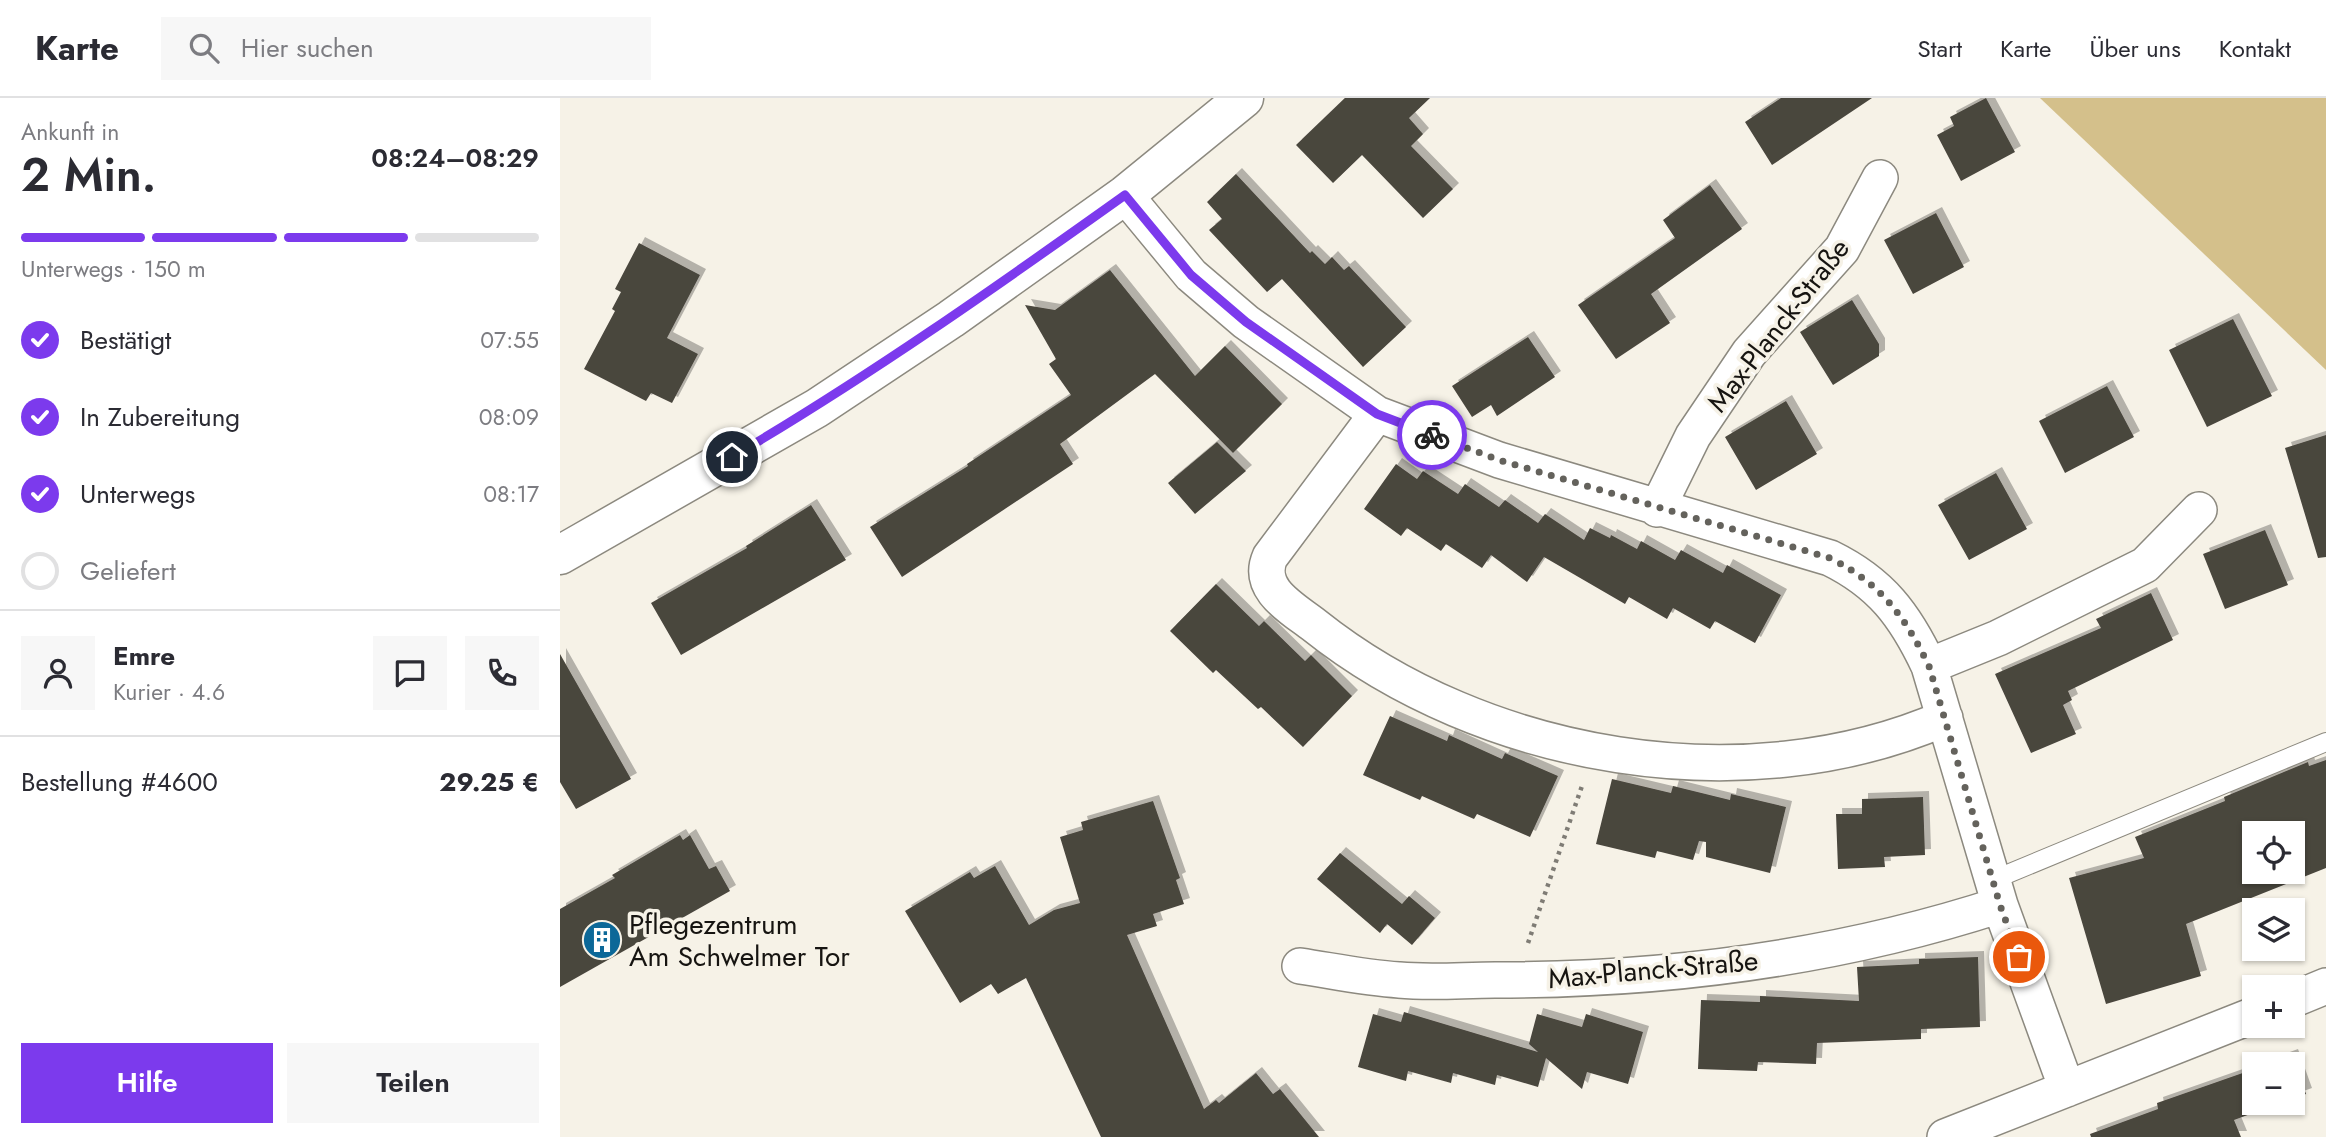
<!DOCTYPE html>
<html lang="de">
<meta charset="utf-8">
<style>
:root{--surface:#fff;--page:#f7f7f7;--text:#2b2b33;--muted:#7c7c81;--line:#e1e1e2;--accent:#7c3aed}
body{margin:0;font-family:Jost,sans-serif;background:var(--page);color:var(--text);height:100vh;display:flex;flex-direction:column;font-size:26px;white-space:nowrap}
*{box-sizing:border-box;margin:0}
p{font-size:23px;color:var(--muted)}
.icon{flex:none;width:38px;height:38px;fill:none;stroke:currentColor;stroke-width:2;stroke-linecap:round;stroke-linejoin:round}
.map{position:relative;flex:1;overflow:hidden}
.details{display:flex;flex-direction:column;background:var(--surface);width:560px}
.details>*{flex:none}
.buttons{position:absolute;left:1682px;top:723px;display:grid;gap:14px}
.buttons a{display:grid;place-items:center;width:63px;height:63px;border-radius:0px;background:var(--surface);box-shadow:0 2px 5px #0004;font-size:35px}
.pin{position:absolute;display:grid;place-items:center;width:60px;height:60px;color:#fff;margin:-30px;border:4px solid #fff;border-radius:50%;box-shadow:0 2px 7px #0007}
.courier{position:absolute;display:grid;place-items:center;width:70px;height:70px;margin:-35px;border:5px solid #7c3aed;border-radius:50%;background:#fff;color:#222;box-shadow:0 2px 9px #0007}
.summary em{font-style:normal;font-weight:600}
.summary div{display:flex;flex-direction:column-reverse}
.summary{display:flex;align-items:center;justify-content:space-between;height:119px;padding:0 21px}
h1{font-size:46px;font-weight:600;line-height:52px}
.bar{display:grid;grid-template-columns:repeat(4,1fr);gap:10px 7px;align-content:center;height:84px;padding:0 21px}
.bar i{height:9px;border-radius:5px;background:var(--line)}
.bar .active{background:var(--accent)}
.bar p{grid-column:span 4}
.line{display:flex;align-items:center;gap:18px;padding:0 21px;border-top:2px solid var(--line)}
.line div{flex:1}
.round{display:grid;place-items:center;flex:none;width:74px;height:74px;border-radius:0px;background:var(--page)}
ol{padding:0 21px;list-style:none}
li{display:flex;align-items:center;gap:21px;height:77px}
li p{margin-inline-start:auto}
li .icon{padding:7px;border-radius:50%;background:var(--accent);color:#fff;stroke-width:4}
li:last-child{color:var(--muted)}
li i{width:38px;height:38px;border:4px solid var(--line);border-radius:50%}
.cta{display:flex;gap:14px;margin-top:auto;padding:14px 21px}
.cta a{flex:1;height:80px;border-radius:0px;background:var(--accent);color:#fff;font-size:28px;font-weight:600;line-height:80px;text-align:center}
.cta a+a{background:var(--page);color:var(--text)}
header{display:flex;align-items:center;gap:42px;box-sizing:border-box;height:98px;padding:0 35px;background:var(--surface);border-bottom:2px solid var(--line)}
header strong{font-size:33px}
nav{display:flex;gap:38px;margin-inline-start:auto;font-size:24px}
.search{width:490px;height:63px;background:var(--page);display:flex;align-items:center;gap:18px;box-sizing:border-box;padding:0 24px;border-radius:0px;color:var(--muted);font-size:26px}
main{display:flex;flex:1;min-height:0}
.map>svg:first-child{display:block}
.green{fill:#d4c08b}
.building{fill:#4a463e;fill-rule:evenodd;filter:url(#shadow)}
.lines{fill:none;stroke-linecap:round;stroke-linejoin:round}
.lane-casing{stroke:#8c897f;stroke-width:20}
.street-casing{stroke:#8c897f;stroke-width:38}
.secondary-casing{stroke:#8c897f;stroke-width:41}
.path{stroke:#7f7c75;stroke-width:4.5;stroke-dasharray:3.5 5;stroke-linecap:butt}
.lane{stroke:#fff;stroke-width:18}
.street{stroke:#fff;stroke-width:35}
.secondary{stroke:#fff;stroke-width:38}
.done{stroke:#64625c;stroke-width:7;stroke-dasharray:0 12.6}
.route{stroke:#7c3aed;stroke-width:9}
.labels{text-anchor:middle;stroke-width:7;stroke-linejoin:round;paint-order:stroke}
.street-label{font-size:28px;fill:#161411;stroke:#f6f2e7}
.poi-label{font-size:28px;fill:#161411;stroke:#f6f2e7;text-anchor:start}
</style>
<header>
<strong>Karte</strong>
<div class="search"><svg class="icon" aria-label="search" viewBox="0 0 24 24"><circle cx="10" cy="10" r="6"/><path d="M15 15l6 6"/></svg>Hier suchen</div>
<nav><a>Start</a><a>Karte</a><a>Über uns</a><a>Kontakt</a></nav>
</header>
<main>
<section class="details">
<div class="summary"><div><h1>2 Min.</h1><p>Ankunft in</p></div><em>08:24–08:29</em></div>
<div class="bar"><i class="active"></i><i class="active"></i><i class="active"></i><i></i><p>Unterwegs · 150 m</p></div>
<ol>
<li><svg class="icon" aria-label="check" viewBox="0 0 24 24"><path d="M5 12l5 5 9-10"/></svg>Bestätigt<p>07:55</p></li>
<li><svg class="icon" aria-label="check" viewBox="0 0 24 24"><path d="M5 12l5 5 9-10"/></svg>In Zubereitung<p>08:09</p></li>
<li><svg class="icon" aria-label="check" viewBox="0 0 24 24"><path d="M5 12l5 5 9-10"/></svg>Unterwegs<p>08:17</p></li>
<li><i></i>Geliefert</li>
</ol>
<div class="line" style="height:126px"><a class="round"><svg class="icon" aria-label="person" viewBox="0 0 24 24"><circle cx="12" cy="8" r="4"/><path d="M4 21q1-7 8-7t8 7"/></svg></a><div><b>Emre</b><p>Kurier · 4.6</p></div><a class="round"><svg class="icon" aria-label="chat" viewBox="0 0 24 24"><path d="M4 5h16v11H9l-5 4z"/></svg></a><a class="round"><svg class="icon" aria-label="phone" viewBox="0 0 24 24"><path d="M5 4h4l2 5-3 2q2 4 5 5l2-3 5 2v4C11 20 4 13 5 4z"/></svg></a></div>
<div class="line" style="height:91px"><div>Bestellung #4600</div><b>29.25 €</b></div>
<div class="cta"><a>Hilfe</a><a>Teilen</a></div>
</section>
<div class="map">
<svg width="1766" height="1039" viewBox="0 0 1766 1039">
<defs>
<filter id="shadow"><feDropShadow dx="6" dy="-6" stdDeviation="0" flood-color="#0004"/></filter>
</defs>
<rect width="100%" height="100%" fill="#f6f2e7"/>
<path class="green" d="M1480,0h286v272z"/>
<path class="building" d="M785,0h85l-21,20 14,16 -12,12 42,43 -30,29 -61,-63 -29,28 -37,-38z
M1221,0h91l-100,67 -27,-43z
M1426,0l29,54 -54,29 -24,-46 17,-9 -4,-9z
M676,76l74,79 2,-2 13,13 7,-7 12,13 5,-4 57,61 -43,40 -81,-88 -15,13 -58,-62 13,-11 -15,-17z
M1150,87l32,44 -91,65 19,29 -54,36 -38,-54 97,-67 -12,-18z
M1376,115l28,54 -51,27 -29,-54z
M79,145l61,32 -33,63 31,16 -26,49 -21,-10 -5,8 -62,-32 31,-58 -3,-2 9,-17 -6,-3z
M550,172l85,106 30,-30 57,58 -49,49 -78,-79 -95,70 13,20 -171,113 -32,-50 98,-61 -1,-2 104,-69 -22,-31 7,-5 -31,-54 30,5z
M1292,202l27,44v12l-46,29 -33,-53z
M1673,221l39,77 -65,31 -38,-77z
M968,239l27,40 -58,39 -6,-11 -19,12 -20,-31z
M1547,288l27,51 -69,36 -26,-52z
M1226,303l31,53 -61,36 -31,-53z
M1766,337v122l-8,1 -33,-110z
M657,344l29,29 -51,43 -27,-31z
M836,366l21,15 6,-8 35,23 7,-10 34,23 6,-7 33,23 7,-9 39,26 6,-12 20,10 1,-3 26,14 4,-8 34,19 6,-10 42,23 4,-8 54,30 -26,48 -40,-22 -5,8 -37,-21 -6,11 -38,-22 -4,7 -81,-47 -17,25 -36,-27 -9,13 -36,-24 -5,7 -34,-23 -6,8 -37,-27z
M1436,375l31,56 -58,31 -31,-55z
M251,407l35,55 -165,95 -30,-52 96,-55 -1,-2z
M1705,432l23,55 -63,24 -22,-55z
M656,486l43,42 5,-5 41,40 6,-6 41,41 -49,51 -42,-40 -3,2 -42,-39 -3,3 -43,-42z
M1591,495l22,47 -105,51 4,9 -9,5 13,29 -45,19 -36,-79 106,-46 -5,-9z
M0,556l71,125 -55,30 -16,-27z
M830,618l57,25 2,-6 53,24 3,-6 53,23 -28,61 -53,-23 -3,5 -52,-23 -2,4 -57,-25z
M1766,662v108l-140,56 15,52 -95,28 -37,-126 75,-20 -9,-21 90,-36 -1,-4 84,-35 1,4zM1694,735h38v39h-38z
M1052,681l59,14 2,-7 57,14 1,-6 55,13 -16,66 -64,-16v-15l-7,-1 -6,19 -36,-9 -2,7 -59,-14z
M1363,699l2,58 -41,2 1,10 -47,2 -2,-55h26v-15z
M593,703l27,77 -4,2 8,24 -31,10 4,12 -30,9 77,174 12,-9 3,3 37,-30 17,21 7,-5 39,48h-218l-75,-159 -28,16 -7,-10 -31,19 -55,-92 65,-39 4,6 21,-12 34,59 25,-15 26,-7 -20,-66 23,-7 -2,-8z
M120,737l3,5 7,-5 19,34 7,-3 14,25 -170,96v-78l55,-31 -3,-3z
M780,755l62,51 7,-8 26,22 -23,27 -25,-21 -7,9 -63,-54z
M1418,859l2,70 -59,2v10l-104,4 -1,21 -58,-2 -1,9 -59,-2 3,-69 59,2v-6l99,5 -2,-34 62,-3v-5z
M844,914l134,40 -9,-8 8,-30 45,13 4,-13 57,18 -15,52 -41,-12 -5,17 -36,-31 -8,29 -41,-12 -2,10 -42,-12 -2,10 -43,-12 -2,10 -48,-14 15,-53 28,8z
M1732,957l14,39 -14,5v-35h-25z
M1694,971v33h29l-49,18 7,17h-150l-1,-3 68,-25 -1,-6z"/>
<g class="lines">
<g class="lane-casing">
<path id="lane" d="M1433,782l333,-138"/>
</g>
<g class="street-casing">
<path id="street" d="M565,97l66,80 55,47 131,92 122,46 331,98c51,25 75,57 99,108l71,239 67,184
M817,316l-107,143c-14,32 22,51 44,68 169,135 431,180 631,93
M1097,411l36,-73 56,-83 93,-104 38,-71
M1369,568l69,-28 147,-73 54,-55
M740,868c33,5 66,12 99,14 32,3 64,0 96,0 171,0 342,-22 505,-75
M1732,902l34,-14
M1385,1039l309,-122"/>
</g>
<g class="secondary-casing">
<path id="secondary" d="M0,457l257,-147 134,-89 174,-124 119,-97"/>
</g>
<path class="path" d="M968,845l55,-160"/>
<use href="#lane" class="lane"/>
<use href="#street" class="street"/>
<use href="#secondary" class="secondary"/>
</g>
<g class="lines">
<path class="done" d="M872,337l67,25 331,98c51,26 74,57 99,108l71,239 19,52"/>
<path class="route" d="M172,359c136,-80 264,-170 393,-262l66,80 55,47 131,92 55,21"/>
</g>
<defs>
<g id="building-disc" transform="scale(2.0125)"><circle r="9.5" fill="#0c6898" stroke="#f6f2e7"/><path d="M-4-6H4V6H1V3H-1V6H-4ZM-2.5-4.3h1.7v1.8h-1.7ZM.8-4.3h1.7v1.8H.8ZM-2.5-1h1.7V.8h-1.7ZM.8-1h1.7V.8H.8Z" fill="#fff"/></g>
</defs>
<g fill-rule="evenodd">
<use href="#building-disc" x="42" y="842"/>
</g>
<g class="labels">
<g class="street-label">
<text transform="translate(1218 227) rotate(-52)" y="10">Max-Planck-Straße</text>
<text transform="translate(1093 871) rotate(-5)" y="10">Max-Planck-Straße</text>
</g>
<g class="poi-label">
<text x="69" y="836">Pflegezentrum<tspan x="69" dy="32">Am Schwelmer Tor</tspan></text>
</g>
</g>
</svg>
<div class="buttons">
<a><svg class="icon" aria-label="locate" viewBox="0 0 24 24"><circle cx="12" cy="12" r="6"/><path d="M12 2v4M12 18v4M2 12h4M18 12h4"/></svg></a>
<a><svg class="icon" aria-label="layers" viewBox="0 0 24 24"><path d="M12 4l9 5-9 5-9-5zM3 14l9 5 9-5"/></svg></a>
<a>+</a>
<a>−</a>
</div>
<div class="pin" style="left:1459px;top:859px;background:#ea580c"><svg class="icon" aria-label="bag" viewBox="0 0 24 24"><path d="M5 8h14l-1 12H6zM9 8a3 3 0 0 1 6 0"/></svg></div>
<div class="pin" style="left:172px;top:359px;background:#1f2937"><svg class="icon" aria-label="home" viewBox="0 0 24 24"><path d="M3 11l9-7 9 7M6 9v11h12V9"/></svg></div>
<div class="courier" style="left:872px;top:337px"><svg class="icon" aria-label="bike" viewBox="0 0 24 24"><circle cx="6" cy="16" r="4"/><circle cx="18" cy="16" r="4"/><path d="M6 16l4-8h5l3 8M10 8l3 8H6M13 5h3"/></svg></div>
</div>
</main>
